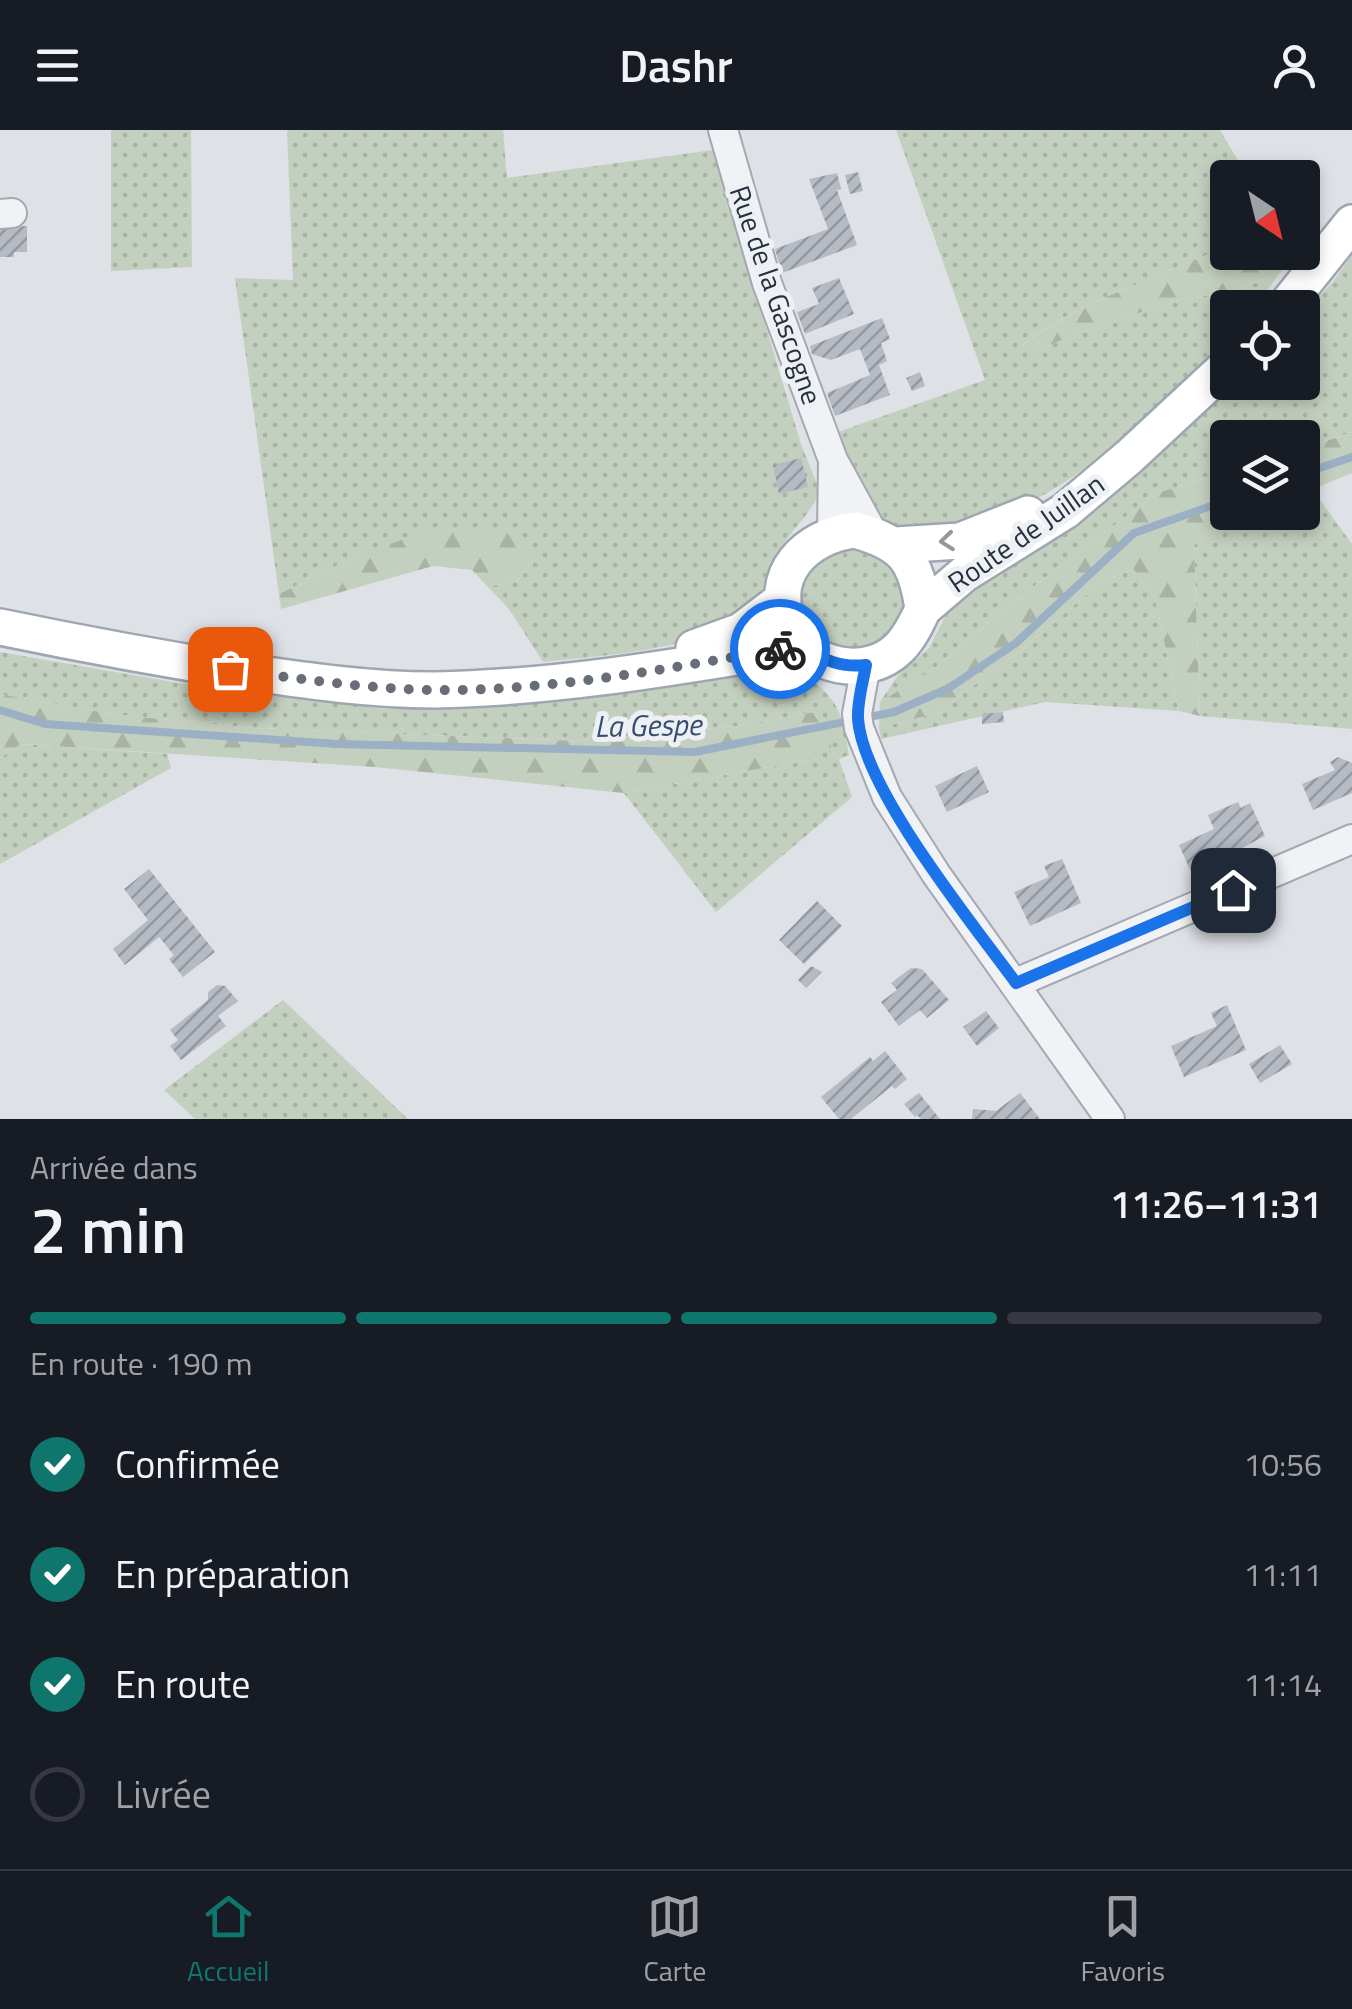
<!DOCTYPE html>
<html lang="fr">
<meta charset="utf-8">
<style>
:root{--surface:#171b24;--page:#20242c;--text:#f1f3f6;--muted:#9ea1a6;--line:#363941;--accent:#0f766e}
body{margin:0;font-family:"Titillium Web",sans-serif;background:var(--page);color:var(--text);height:100vh;display:flex;flex-direction:column;font-size:38px;white-space:nowrap}
*{box-sizing:border-box;margin:0}
p{font-size:32px;color:var(--muted)}
.icon{flex:none;width:55px;height:55px;fill:none;stroke:currentColor;stroke-width:2;stroke-linecap:round;stroke-linejoin:round}
.map{position:relative;height:989px;overflow:hidden}
.drawer{display:flex;flex-direction:column;background:var(--surface);flex:1}
.drawer>*{flex:none}
.needle{width:65px;rotate:145deg}
.buttons{position:absolute;left:1210px;top:30px;display:grid;gap:20px}
.buttons a{display:grid;place-items:center;width:110px;height:110px;border-radius:10px;background:var(--surface);box-shadow:0 5px 15px #0003;font-size:50px}
.pin{position:absolute;display:grid;place-items:center;width:85px;height:85px;color:#fff;margin:-42px;border-radius:20px;box-shadow:0 5px 15px #0006}
.courier{position:absolute;display:grid;place-items:center;width:100px;height:100px;margin:-50px;border:8px solid #1a73e8;border-radius:50%;background:#fff;color:#222;box-shadow:0 2px 12px #0007}
.head em{font-style:normal;font-weight:600}
.head div{display:flex;flex-direction:column-reverse}
.head{display:flex;align-items:center;justify-content:space-between;height:170px;padding:0 30px}
h1{font-size:65px;font-weight:600;line-height:75px}
.bar{display:grid;grid-template-columns:repeat(4,1fr);gap:15px 10px;align-content:center;height:120px;padding:0 30px}
.bar i{height:12px;border-radius:8px;background:var(--line)}
.bar .active{background:var(--accent)}
.bar p{grid-column:span 4}
ol{padding:0 30px;list-style:none}
li{display:flex;align-items:center;gap:30px;height:110px}
li p{margin-inline-start:auto}
li .icon{padding:10px;border-radius:50%;background:var(--accent);color:#fff;stroke-width:4}
li:last-child{color:var(--muted)}
li i{width:55px;height:55px;border:5px solid var(--line);border-radius:50%}
header{display:flex;justify-content:space-between;align-items:center;height:130px;padding:0 30px;background:var(--surface);font-size:45px;font-weight:600}
.dock{display:flex;justify-content:space-around;align-items:center;height:140px;border-top:2px solid var(--line);background:var(--surface);font-size:28px;color:var(--muted)}
.dock a{display:grid;justify-items:center;gap:5px}
.dock .active{color:var(--accent)}
.map>svg:first-child{display:block}
.grass{fill:url(#grass-dots)}
.forest{fill:url(#forest-firs)}
.lines{fill:none;stroke-linecap:round;stroke-linejoin:round}
.stream{stroke:#9bb0c4;stroke-width:8}
.building{fill:url(#building-hatch)}
.minor-casing{stroke:#a4a8b0;stroke-width:32}
.major-casing{stroke:#9ea6b1;stroke-width:40}
.minor{stroke:#f0f2f5;stroke-width:28}
.major{stroke:#fff;stroke-width:35}
.oneway{stroke:#94989e}
.done{stroke:#686e78;stroke-width:10;stroke-dasharray:0 18}
.route{stroke:#1a73e8;stroke-width:12}
.labels{text-anchor:middle;stroke-width:10;stroke-linejoin:round;paint-order:stroke}
.street-label{font-size:28px;fill:#28303c;stroke:#edf0f4}
.water-label{font-size:30px;font-style:italic;fill:#354f6d;stroke:#edf0f4}
</style>
<header><svg class="icon" aria-label="menu" viewBox="0 0 24 24"><path d="M4 6h16M4 12h16M4 18h16"/></svg>Dashr<svg class="icon" aria-label="person" viewBox="0 0 24 24"><circle cx="12" cy="8" r="4"/><path d="M4 21q1-7 8-7t8 7"/></svg></header>
<div class="map">
<svg width="1352" height="989" viewBox="0 0 1352 989">
<defs>
<pattern id="grass-dots" width="8" height="8" patternUnits="userSpaceOnUse" patternTransform="scale(2.5)"><rect width="8" height="8" fill="#c4d0bf"/><path d="M2 2h.1M6 6h.1" fill="none" stroke="#a8b3a5" stroke-width="1.8" stroke-linecap="round"/></pattern>
<pattern id="forest-firs" width="22" height="20" patternUnits="userSpaceOnUse" patternTransform="scale(2.5)"><rect width="22" height="20" fill="#c4d0bf"/><path d="M5 1l3.5 6h-7zM16 11l3.5 6h-7z" fill="#a8b3a5"/></pattern>
<pattern id="building-hatch" width="6" height="6" patternUnits="userSpaceOnUse" patternTransform="scale(2.5)"><rect width="6" height="6" fill="#b5bac3"/><path d="M-1 1l2-2M0 6l6-6M5 7l2-2" fill="none" stroke="#9398a0"/></pattern>
</defs>
<rect width="100%" height="100%" fill="#dee1e6"/>
<path class="grass" d="M111,0h80l1,137 -81,4z
M287,0h216l4,48 206,-28 88,294 19,48c-11,24 -31,40 -43,63 -11,21 -14,43 -33,60 -42,35 -147,41 -201,47l-34,-53 -21,-22 31,-7 17,-24 -175,-2 -82,40 -44,-316 58,2z
M896,0h324l28,47 -20,1 -1,67c-68,34 -143,53 -205,100l9,8 55,-23 99,-32 44,-5 50,-19 -23,33 -28,1 -1,32c-71,75 -185,186 -294,191 -9,0 -22,3 -31,1 -36,-10 -52,-69 -67,-99l150,-53z
M1352,125v177l-49,17 -1,-11h-74l-1,34 -70,21 -154,117 -69,59 -54,33 19,-28 30,-26 26,-51 71,-45 142,-107 64,-62 70,-1 1,-69 29,-30z
M1312,359l40,55v185l-152,-13 -6,-171 64,-32 44,-1 1,-19z
M857,415l41,20 12,41 -21,38 -36,11c-11,-4 -28,-8 -36,-16 -28,-26 -16,-75 17,-89 7,-3 16,-3 23,-5z
M1133,439l22,29 24,113 -134,-9 -164,37 -2,-11 58,-15 85,-64 81,-68z
M0,522l179,31 205,26 191,-13 208,-34c46,28 59,37 66,93l-10,4 13,38 -136,115 -92,-119 184,-33 7,-48 -77,14 -157,15 -328,-13 -134,-13 -119,-21z
M21,614l146,10 4,14 -171,96v-106z
M283,870l125,119h-213l-31,-29z"/>
<path class="forest" d="M1227,115l1,7 67,1 -16,21 -50,19 -44,5 -99,32 -55,23 -10,-7c65,-49 136,-66 206,-101z
M1352,302v41l-49,20v-44z
M1227,342l1,40 30,1 -64,32 6,171 -21,-5 -24,-113 -22,-29 -30,12 -81,68 -85,64 -58,15 1,-26 54,-33 69,-59 154,-117z
M433,399l72,4 27,10 4,13 -17,24 -31,7 -16,-17 -39,-4 -152,43 -2,-15 82,-40z
M0,564l119,21 134,13 327,13 158,-15 77,-14 17,20 -1,15 -23,13 -184,33 -249,-26 -354,-23 -21,14z"/>
<g class="lines">
<path class="stream" d="M1302,344l50,-17
M0,580l45,14 291,20 359,8 199,-40 55,-24 67,-45 118,-110 94,-33"/>
</g>
<path class="building" d="M858,42l5,19 -13,3 -5,-19z
M837,43l4,16 -4,1 20,55 -75,28 -7,-24 53,-20 -19,-50z
M27,96v26h-13v5h-14v-30z
M839,148l15,36 -49,20 -8,-22 22,-8 -7,-16z
M882,188l8,21 -9,4 6,18 -8,4 11,30 -55,21 -8,-23 43,-18 -10,-26 -29,11 -19,-6 -2,-8z
M920,242l5,14 -13,5 -6,-13z
M801,328l7,29 -29,7 -6,-29z
M1003,582l1,10 -22,2v-10z
M1338,627l14,6v30l-39,17 -11,-26 33,-14 -5,-8z
M977,636l12,26 -42,20 -12,-26z
M1238,672l3,6 9,-5 15,33 -73,38 -13,-29 35,-16 -6,-14z
M1062,729l19,44 -51,23 -16,-34 35,-15 -5,-11z
M149,739l66,83 -32,25 -14,-18 5,-4 -15,-18 -34,28 -12,-16 35,-29 -24,-31z
M817,771l25,25 -38,38 -25,-24z
M811,836l11,6 -16,16 -8,-8z
M911,838l11,1 27,31 -22,18 -7,-8 -21,16 -18,-24 16,-12 -6,-7z
M217,855l8,1 13,15 -20,15 8,10 -45,34 -11,-14 8,-6 -8,-10 38,-30v-8z
M1227,875l19,45 -62,27 -13,-31 46,-20 -6,-13z
M986,881l13,17 -22,18 -14,-19z
M1280,915l12,19 -32,19 -11,-19z
M885,921l22,28 -12,10 -3,-3 -41,33h-12l-18,-22 49,-40 3,4z
M919,963l21,26h-19l-4,-4 -2,2 -11,-13z
M1020,963l20,26h-68l1,-10 23,2z"/>
<g class="lines">
<g class="minor-casing">
<path id="minor" d="M723,0l44,153 66,177
M0,84l12,-1
M832,403l1,-73 41,75
M866,535l-9,49 2,14 28,69 49,77 174,245
M1016,853l336,-144"/>
</g>
<g class="major-casing">
<path id="major" d="M1284,178l68,-85
M855,400c48,13 61,29 68,79 -6,13 -13,28 -24,39 -32,32 -92,20 -110,-22 -22,-52 17,-90 66,-96z
M896,415l64,-4 68,-27
M923,479l41,-35 101,-63 64,-54 99,-92
M0,497c82,17 163,32 246,45 62,9 125,18 188,18 124,-2 247,-24 369,-44
M694,518l47,-17 42,-32"/>
</g>
<use href="#minor" class="minor"/>
<use href="#major" class="major"/>
</g>
<defs><path id="oneway-chevron" d="M-2-3.5L2.5 0L-2 3.5" fill="none" stroke-width="1.6" stroke-linecap="round" stroke-linejoin="round" transform="scale(2.5)"/></defs>
<use class="oneway" href="#oneway-chevron" transform="translate(947 411) rotate(174)"/>
<g class="lines">
<path class="done" d="M230,539c67,10 132,19 199,21 117,2 236,-21 351,-41"/>
<path class="route" d="M780,519l22,-3c22,14 38,22 64,19 -3,17 -9,37 -8,54 5,70 115,205 158,264l217,-93"/>
</g>
<g class="labels">
<g class="street-label">
<text transform="translate(776 165) rotate(71)" y="10">Rue de la Gascogne</text>
<text transform="translate(1026 403) rotate(-35)" y="10">Route de Juillan</text>
</g>
<g class="water-label">
<text transform="translate(648 596) rotate(-1)" y="10">La Gespe</text>
</g>
</g>
</svg>
<div class="buttons">
<a><svg class="needle" viewBox="-14 -14 28 28"><path d="M0-13l5 13h-10z" fill="#e53935"/><path d="M0 13l5-13h-10z" fill="#9ea1a6"/></svg></a>
<a><svg class="icon" aria-label="locate" viewBox="0 0 24 24"><circle cx="12" cy="12" r="6"/><path d="M12 2v4M12 18v4M2 12h4M18 12h4"/></svg></a>
<a><svg class="icon" aria-label="layers" viewBox="0 0 24 24"><path d="M12 4l9 5-9 5-9-5zM3 14l9 5 9-5"/></svg></a>
</div>
<div class="pin" style="left:230px;top:539px;background:#ea580c"><svg class="icon" aria-label="bag" viewBox="0 0 24 24"><path d="M5 8h14l-1 12H6zM9 8a3 3 0 0 1 6 0"/></svg></div>
<div class="pin" style="left:1233px;top:760px;background:#1f2937"><svg class="icon" aria-label="home" viewBox="0 0 24 24"><path d="M3 11l9-7 9 7M6 9v11h12V9"/></svg></div>
<div class="courier" style="left:780px;top:519px"><svg class="icon" aria-label="bike" viewBox="0 0 24 24"><circle cx="6" cy="16" r="4"/><circle cx="18" cy="16" r="4"/><path d="M6 16l4-8h5l3 8M10 8l3 8H6M13 5h3"/></svg></div>
</div>
<section class="drawer">
<div class="head"><div><h1>2 min</h1><p>Arrivée dans</p></div><em>11:26–11:31</em></div>
<div class="bar"><i class="active"></i><i class="active"></i><i class="active"></i><i></i><p>En route · 190 m</p></div>
<ol>
<li><svg class="icon" aria-label="check" viewBox="0 0 24 24"><path d="M5 12l5 5 9-10"/></svg>Confirmée<p>10:56</p></li>
<li><svg class="icon" aria-label="check" viewBox="0 0 24 24"><path d="M5 12l5 5 9-10"/></svg>En préparation<p>11:11</p></li>
<li><svg class="icon" aria-label="check" viewBox="0 0 24 24"><path d="M5 12l5 5 9-10"/></svg>En route<p>11:14</p></li>
<li><i></i>Livrée</li>
</ol>
</section>
<nav class="dock">
<a class="active"><svg class="icon" aria-label="home" viewBox="0 0 24 24"><path d="M3 11l9-7 9 7M6 9v11h12V9"/></svg>Accueil</a>
<a><svg class="icon" aria-label="map" viewBox="0 0 24 24"><path d="M3 6l6-2 6 2 6-2v14l-6 2-6-2-6 2zM9 4v14M15 6v14"/></svg>Carte</a>
<a><svg class="icon" aria-label="saved" viewBox="0 0 24 24"><path d="M7 4h10v16l-5-4-5 4z"/></svg>Favoris</a>
</nav>
